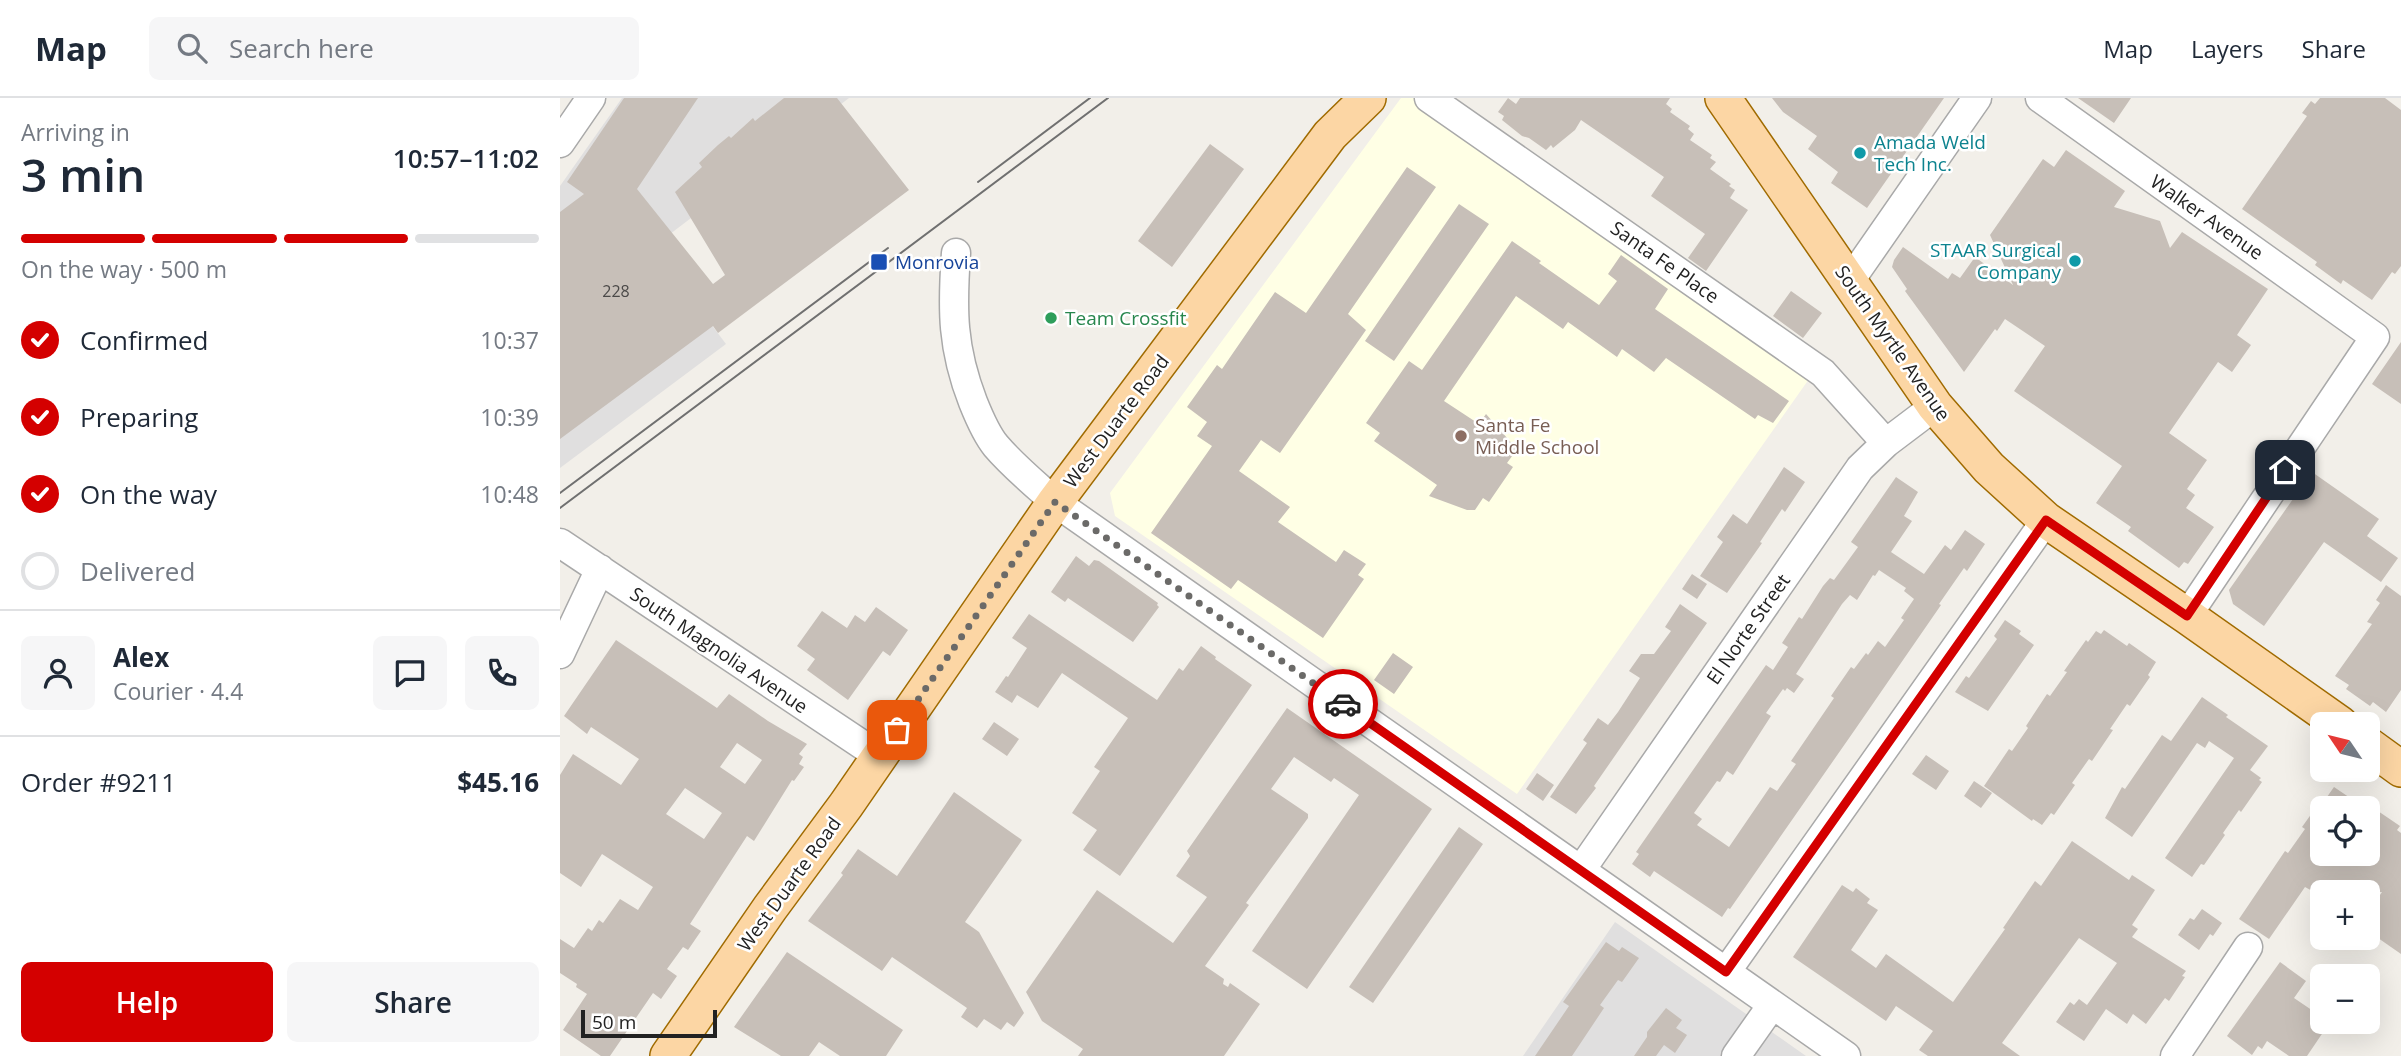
<!DOCTYPE html>
<meta charset="utf-8">
<style>
:root{--surface:#fff;--page:#f6f6f7;--text:#1f2937;--muted:#747a83;--line:#e0e1e3;--accent:#d40000}
body{margin:0;font-family:"Open Sans",sans-serif;background:var(--page);color:var(--text);height:100vh;display:flex;flex-direction:column;font-size:26px;white-space:nowrap}
*{box-sizing:border-box;margin:0}
p{font-size:23px;color:var(--muted)}
.icon{flex:none;width:38px;height:38px;fill:none;stroke:currentColor;stroke-width:2;stroke-linecap:round;stroke-linejoin:round}
.map{position:relative;flex:1;overflow:hidden}
.drawer{display:flex;flex-direction:column;background:var(--surface);width:560px}
.drawer>*{flex:none}
.needle{width:46px;rotate:305deg}
.tools{position:absolute;left:1750px;top:614px;display:grid;gap:14px}
.tools a{display:grid;place-items:center;width:70px;height:70px;border-radius:10px;background:var(--surface);box-shadow:0 7px 28px #0002;font-size:35px}
.scale{position:absolute;left:21px;bottom:18px;width:136px;box-sizing:border-box;padding-left:7px;border:4px solid #222;border-top:0;font-size:19px;line-height:24px;white-space:nowrap;color:#222;-webkit-text-stroke:5px #fff;paint-order:stroke}
.pin{position:absolute;display:grid;place-items:center;width:60px;height:60px;color:#fff;margin:-30px;border-radius:14px;box-shadow:0 4px 10px #0006}
.courier{position:absolute;display:grid;place-items:center;width:70px;height:70px;margin:-35px;border:5px solid #d40000;border-radius:50%;background:#fff;color:#222;box-shadow:0 2px 9px #0007}
.summary em{font-style:normal;font-weight:600}
.summary div{display:flex;flex-direction:column-reverse}
.summary{display:flex;align-items:center;justify-content:space-between;height:119px;padding:0 21px}
h1{font-size:46px;font-weight:600;line-height:52px}
.bar{display:grid;grid-template-columns:repeat(4,1fr);gap:10px 7px;align-content:center;height:84px;padding:0 21px}
.bar i{height:9px;border-radius:5px;background:var(--line)}
.bar .active{background:var(--accent)}
.bar p{grid-column:span 4}
.line{display:flex;align-items:center;gap:18px;padding:0 21px;border-top:2px solid var(--line)}
.line div{flex:1}
.round{display:grid;place-items:center;flex:none;width:74px;height:74px;border-radius:10px;background:var(--page)}
ol{padding:0 21px;list-style:none}
li{display:flex;align-items:center;gap:21px;height:77px}
li p{margin-inline-start:auto}
li .icon{padding:7px;border-radius:50%;background:var(--accent);color:#fff;stroke-width:4}
li:last-child{color:var(--muted)}
li i{width:38px;height:38px;border:4px solid var(--line);border-radius:50%}
.primary-button{display:flex;gap:14px;margin-top:auto;padding:14px 21px}
.primary-button a{flex:1;height:80px;border-radius:10px;background:var(--accent);color:#fff;font-size:28px;font-weight:600;line-height:80px;text-align:center}
.primary-button a+a{background:var(--page);color:var(--text)}
header{display:flex;align-items:center;gap:42px;box-sizing:border-box;height:98px;padding:0 35px;background:var(--surface);border-bottom:2px solid var(--line)}
header strong{font-size:33px}
nav{display:flex;gap:38px;margin-inline-start:auto;font-size:24px}
.search{width:490px;height:63px;background:var(--page);display:flex;align-items:center;gap:18px;box-sizing:border-box;padding:0 24px;border-radius:10px;color:var(--muted);font-size:26px}
main{display:flex;flex:1;min-height:0}
.map>svg:first-child{display:block}
.residential{fill:#e0dfdf}
.education{fill:#ffffe5}
.building{fill:#c7bfb8;fill-rule:evenodd}
.lines{fill:none;stroke-linecap:round;stroke-linejoin:round}
.minor-casing{stroke:#a9a9a9;stroke-width:31}
.major-casing{stroke:#a06b00;stroke-width:38}
.minor{stroke:#fff;stroke-width:28}
.major{stroke:#fcd6a4;stroke-width:35}
.tram{stroke:#707070;stroke-width:2}
.done{stroke:#6b6a68;stroke-width:7;stroke-dasharray:0 12.6}
.route{stroke:#d40000;stroke-width:9}
.culture-dot{fill:#0f9aa8;stroke:#fff;stroke-width:2.5}
.transit-dot{fill:#1a4fb4;stroke:#fff;stroke-width:2.5}
.leisure-dot{fill:#2e9e5b;stroke:#fff;stroke-width:2.5}
.education-dot{fill:#8d6e63;stroke:#fff;stroke-width:2.5}
.labels{text-anchor:middle;stroke-width:5;stroke-linejoin:round;paint-order:stroke}
.number-label{font-size:16px;fill:#4b4948}
.culture-label{font-size:19px;fill:#0d838f;stroke:#fff;text-anchor:start}
.street-label{font-size:19px;fill:#222;stroke:#fff}
.transit-label{font-size:19px;fill:#164399;stroke:#fff;text-anchor:start}
.leisure-label{font-size:19px;fill:#27864d;stroke:#fff;text-anchor:start}
.education-label{font-size:19px;fill:#785e54;stroke:#fff;text-anchor:start}
</style>
<header>
<strong>Map</strong>
<div class="search"><svg class="icon" aria-label="search" viewBox="0 0 24 24"><circle cx="10" cy="10" r="6"/><path d="M15 15l6 6"/></svg>Search here</div>
<nav><a>Map</a><a>Layers</a><a>Share</a></nav>
</header>
<main>
<section class="drawer">
<div class="summary"><div><h1>3 min</h1><p>Arriving in</p></div><em>10:57–11:02</em></div>
<div class="bar"><i class="active"></i><i class="active"></i><i class="active"></i><i></i><p>On the way · 500 m</p></div>
<ol>
<li><svg class="icon" aria-label="check" viewBox="0 0 24 24"><path d="M5 12l5 5 9-10"/></svg>Confirmed<p>10:37</p></li>
<li><svg class="icon" aria-label="check" viewBox="0 0 24 24"><path d="M5 12l5 5 9-10"/></svg>Preparing<p>10:39</p></li>
<li><svg class="icon" aria-label="check" viewBox="0 0 24 24"><path d="M5 12l5 5 9-10"/></svg>On the way<p>10:48</p></li>
<li><i></i>Delivered</li>
</ol>
<div class="line" style="height:126px"><a class="round"><svg class="icon" aria-label="person" viewBox="0 0 24 24"><circle cx="12" cy="8" r="4"/><path d="M4 21q1-7 8-7t8 7"/></svg></a><div><b>Alex</b><p>Courier · 4.4</p></div><a class="round"><svg class="icon" aria-label="chat" viewBox="0 0 24 24"><path d="M4 5h16v11H9l-5 4z"/></svg></a><a class="round"><svg class="icon" aria-label="phone" viewBox="0 0 24 24"><path d="M5 4h4l2 5-3 2q2 4 5 5l2-3 5 2v4C11 20 4 13 5 4z"/></svg></a></div>
<div class="line" style="height:91px"><div>Order #9211</div><b>$45.16</b></div>
<div class="primary-button"><a>Help</a><a>Share</a></div>
</section>
<div class="map">
<svg width="1841" height="958" viewBox="0 0 1841 958">
<rect width="100%" height="100%" fill="#f2efe9"/>
<path class="residential" d="M62,0h227l-196,149 73,97 -166,124v-282z
M1055,824l191,134h-283z"/>
<path class="education" d="M841,0h15l393,281 -292,415 -402,-278 -5,-23z"/>
<path class="building" d="M64,0h74l-61,91 76,95 12,-9 -50,-83 27,-25 -3,-4 19,-18 11,-9 2,2 22,-20 2,3 29,-23h53l72,92 -191,143 -5,-7 -153,113v-227l24,-18 -17,-12z
M948,0l8,6 4,-6h150l-4,6 6,5 -2,3 20,14 -2,3 6,5 -4,6 22,15 -2,3 6,4 -6,7 21,15 -2,2 6,4 -5,8 18,12 -42,61 -18,-13 17,-24 -54,-38 13,-19 -83,-57 -6,10 -22,18 -2,-3 -5,5 -17,-12 -7,-2 -20,-16 2,-4 -6,-4z
M1212,0h172l-77,110 -36,-25 7,-11 -30,-23 9,-13 -34,-24z
M1518,0h53l-17,25z
M1760,0h65l16,12v156l-6,8 -3,-2 -20,28 -29,-20 -2,4 -26,-19 2,-3 -75,-53 65,-93 -5,-3 9,-12 4,3z
M650,46l34,25 -72,98 -34,-26z
M1506,52l59,41 -11,16 46,14 10,27 12,-16 86,57 -31,46 14,10 -19,27 -14,-10 -49,71 38,27 -20,29 8,6 -9,13 28,19 -26,37 -4,-2 -5,6 -51,-37 3,-4 -35,-24 26,-37 -108,-75 31,-45 -40,-27 -8,12 -2,-2 -31,43 -59,-81 2,-2 -15,-22 2,-7 9,-13 45,32 4,-6 8,5 15,-21 38,28 -23,-50 53,-76 11,8z
M847,69l29,20 -88,127 18,16 -86,123 -19,-13 -22,31 51,36 -12,15 58,40 8,-12 22,14 -8,11 6,4 -41,59 -85,-58 -7,9 -80,-56 61,-87 -15,-10 10,-14 -20,-15 30,-42 5,4 53,-77 31,21z
M899,106l30,20 -95,137 -29,-20z
M952,143l29,20 -2,2 60,42 18,-24 -9,-7 13,-19 47,34 -13,20 134,92 -16,22 -15,-8 -3,4 -89,-61 -12,14 -32,-23 -5,8 -49,-35 -5,7 -47,-33 -72,105 35,23 7,-10 29,33v5l-8,11 6,4 -24,35 -6,-4 -8,12h-8l-38,-14 8,-11 -63,-44 6,-8 -14,-10 43,-62 13,9z
M1231,193l31,22 -19,25 -30,-22z
M1841,244v62l-29,-20z
M1224,369l21,15 -20,30 -3,-3 -22,33 2,1 -35,50 -27,-17 23,-34 -6,-5 16,-23 14,10z
M1752,374l67,47 -12,17 31,22 -17,24 -57,-40 -60,84 -31,-22 -4,-14z
M1336,379l22,15 -14,24 8,5 -21,31 33,22 21,-29 6,5 14,-20 20,14 -18,27 -3,-3 -25,36 2,1 -87,126 -124,178 -2,-1 -6,9 -68,-46 -4,6 -18,-13 7,-10 -3,-2 130,-187 7,5 15,-23 -6,-4 17,-26 3,2 21,-33 7,-8 4,2 24,-33 -7,-5zM1319,472l27,18 -2,3 10,8 -13,19 3,2 -19,27 -7,-6 -10,14 -2,-2 -12,16 -3,-2 -20,29 3,2 -43,63 5,3 -19,27 -7,-4 -41,60 -32,-22 5,-6 -8,-6 23,-32 3,1 7,-11 6,4 38,-59 -5,-3 17,-24 2,2 2,-3 7,5 10,-14 -8,-5 46,-70 8,-9 7,5 16,-25 2,1z
M516,458l13,10 5,-6 5,1 59,42 -1,2 2,2 -26,35 -65,-44 -3,4 -14,-10z
M1132,476l15,10 -10,15 -15,-10z
M1826,487l15,11v94l-15,22 -13,-10 -3,4 -24,-17 3,-4 -14,-9 37,-52 -5,-2 13,-19 -4,-3z
M1120,506l27,19 -104,150 -9,13 2,2 -20,26 -26,-17 37,-54 -4,-3 15,-22 10,7 10,-13 22,-34 -11,-7 12,-17h13l17,-23 -6,-4z
M316,509l32,23 -18,26 -7,-5 -35,49 -41,-30 8,-11 -18,-13 25,-35 25,17 8,-13 10,7z
M469,516l128,86 22,-32 4,3 18,-25 15,11 -1,2 37,26 -132,191 -37,-26 14,-20 -25,-17 28,-42 -6,-4 34,-49 -66,-45 -24,35 -21,-13 -5,8 -17,-11 11,-16 2,1 19,-29 -15,-10z
M1445,522l16,11 -2,3 15,11 -46,66 -33,-19 11,-16 3,2 28,-39 -3,-3z
M1544,532l23,16 2,-3 27,19 -8,13 2,2 -20,29 -3,-2 -17,25 3,1 -21,31 -3,-2 -17,24 3,2 -21,30 -3,-2 -9,12 -9,-6 -1,2 -48,-35 25,-37 3,2 16,-23 -2,-2 21,-32 3,2 17,-24 -3,-1 22,-31 2,2 8,-11 5,3z
M56,542l101,68 12,-14 39,27 39,23 -8,10 4,3 -4,7 5,3 -10,14 -2,-1 -38,61 -7,-5 -57,88 11,7 -13,19 -5,-3 -16,22 10,7 -16,23 -8,-6 -43,63h-9l-38,-26 24,-36 -11,-7 1,-3 -17,-11v-34l14,9 14,-20 4,3 7,-11 4,3 17,-24 18,11 15,-23 -51,-33 -21,33 -21,-14v-98l13,-21 48,31 18,-26 -48,-32 -4,7 -23,-18zM177,645l25,17 -17,24 -25,-17zM125,690l37,25 -18,26 -38,-25z
M833,555l20,14 -19,27 -20,-14z
M1642,599l26,18 -2,2 42,29 -18,24 11,8 -2,2 3,2 -21,30 -2,-2 -16,23 2,2 -21,30 -3,-1 -9,13 -27,-19 69,-100 -25,-17 -4,7 -8,-5 -65,94 -27,-19 17,-31 3,2 37,-54 9,6z
M727,610l145,101 -125,180 -55,-38 107,-156 -25,-17 -3,4 -37,-25 -23,32 37,25v4l-62,85 3,2 -44,61 19,13 -1,5 5,3 2,-4 30,21 -36,52h-146l5,-7 -41,-28 -16,-29 71,-102 76,53 34,-46 -31,-21 14,-20 -3,-5z
M434,624l25,17 -12,17 -25,-17z
M1366,657l23,16 -13,19 -24,-16z
M977,675l17,12 -11,16 -17,-12z
M1414,683l18,12 -11,15 -17,-12z
M1774,689l31,21h-43v46h46v-35l7,-10 25,17 -3,4 4,3v121l-33,-23v-18l14,-21h-68l-9,-5 -36,52 -30,-20 46,-68 3,2 17,-24 -3,-2 20,-28v5z
M394,694l68,48 -57,82 14,10 45,81 -10,14 -7,-5 -6,8 -17,-11 -7,9 -16,-11 6,-9 -75,-51 -10,14 -74,-50 35,-46 -2,-2 17,-24 39,27z
M899,729l24,17 -110,159 -24,-16z
M1512,743l57,39 3,-5 23,15 -23,35 6,4 -6,8 54,34 -4,5 3,1 -16,24 -4,-3 -19,26 -13,-10 -6,10 -21,-15 -22,32 -28,-19 14,-20 4,3 5,-6 8,6 30,-42 -38,-25 -77,105 18,13h-92l-9,-6 14,-19 -37,-25 -10,15 -93,-64 49,-72 11,7 3,-4 14,11 -3,4 11,7 -27,40 25,18 10,-14 67,48 52,-73 -2,-1 32,-47 6,5z
M1642,811l20,14 -9,13 -3,-2 -11,16 -21,-15 12,-17 4,2z
M1046,844l13,9 3,-4 17,11 -17,24 -4,-2 -18,25 4,3 -32,48h-37l34,-50 -6,-4z
M227,854l116,78 -17,26h-46l-21,-14 -10,14h-28l-47,-29z
M1720,864l26,19 -12,17 28,19v5h8l-23,34h-18l-22,-15 -5,8 -4,-3 -6,9 -25,-19z
M1106,910l16,12 -6,8 11,7 -12,18 -11,-8 -8,11h-22l13,-19v-5z"/>
<g class="lines">
<g class="minor-casing">
<path id="minor" d="M869,0l394,275 63,70
M1480,0l335,239 -188,279
M0,45l31,-45
M396,155c-4,57 -4,95 17,149 6,15 13,32 23,44 18,21 39,38 59,56l791,554
M1289,184l128,-184
M0,445l319,213
M0,556l40,-85
M1021,772l279,-402 26,-25 49,-37
M1166,874l320,-452
M1176,958l36,-51
M1615,958l73,-109"/>
</g>
<g class="major-casing">
<path id="major" d="M1163,0l212,308 54,62 57,52 141,96 153,108
M1808,647l33,24
M108,958l102,-148 76,-103 209,-303 275,-367 38,-37"/>
</g>
<use href="#minor" class="minor"/>
<use href="#major" class="major"/>
<path class="tram" d="M418,84l112,-84
M0,395l328,-245
M0,410l548,-410"/>
</g>
<g class="lines">
<path class="done" d="M337,632l158,-228 288,202"/>
<path class="route" d="M783,606l383,268 320,-452 141,96 98,-146"/>
</g>
<g class="culture-dot">
<circle cx="1300" cy="55" r="7"/>
<circle cx="1515" cy="163" r="7"/>
</g>
<rect class="transit-dot" x="310" y="155" width="18" height="18" rx="3.5"/>
<circle class="leisure-dot" cx="491" cy="220" r="7"/>
<circle class="education-dot" cx="901" cy="338" r="7"/>
<g class="labels">
<g class="number-label">
<text x="56" y="199">228</text>
</g>
<g class="culture-label">
<text x="1314" y="51">Amada Weld<tspan x="1314" dy="22">Tech Inc.</tspan></text>
<text x="1501" y="159" text-anchor="end">STAAR Surgical<tspan x="1501" dy="22">Company</tspan></text>
</g>
<g class="street-label">
<text transform="translate(1647 119) rotate(35)" y="7">Walker Avenue</text>
<text transform="translate(1105 164) rotate(35)" y="7">Santa Fe Place</text>
<text transform="translate(1333 245) rotate(55)" y="7">South Myrtle Avenue</text>
<text transform="translate(556 323) rotate(-53)" y="7">West Duarte Road</text>
<text transform="translate(1188 531) rotate(-55)" y="7">El Norte Street</text>
<text transform="translate(159 552) rotate(34)" y="7">South Magnolia Avenue</text>
<text transform="translate(229 786) rotate(-54)" y="7">West Duarte Road</text>
</g>
<g class="transit-label">
<text x="335" y="171">Monrovia</text>
</g>
<g class="leisure-label">
<text x="505" y="227">Team Crossfit</text>
</g>
<g class="education-label">
<text x="915" y="334">Santa Fe<tspan x="915" dy="22">Middle School</tspan></text>
</g>
</g>
</svg>
<div class="tools">
<a><svg class="needle" viewBox="-14 -14 28 28"><path d="M0-13l5 13h-10z" fill="#e53935"/><path d="M0 13l5-13h-10z" fill="#747a83"/></svg></a>
<a><svg class="icon" aria-label="locate" viewBox="0 0 24 24"><circle cx="12" cy="12" r="6"/><path d="M12 2v4M12 18v4M2 12h4M18 12h4"/></svg></a>
<a>+</a>
<a>−</a>
</div>
<div class="scale">50 m</div>
<div class="pin" style="left:337px;top:632px;background:#ea580c"><svg class="icon" aria-label="bag" viewBox="0 0 24 24"><path d="M5 8h14l-1 12H6zM9 8a3 3 0 0 1 6 0"/></svg></div>
<div class="pin" style="left:1725px;top:372px;background:#1f2937"><svg class="icon" aria-label="home" viewBox="0 0 24 24"><path d="M3 11l9-7 9 7M6 9v11h12V9"/></svg></div>
<div class="courier" style="left:783px;top:606px"><svg class="icon" aria-label="car" viewBox="0 0 24 24"><path d="M5 17H2v-5l4-1 3-4h7l3 4 3 1v5h-3M9 17h6M6 11h13"/><circle cx="7" cy="17" r="2"/><circle cx="17" cy="17" r="2"/></svg></div>
</div>
</main>
